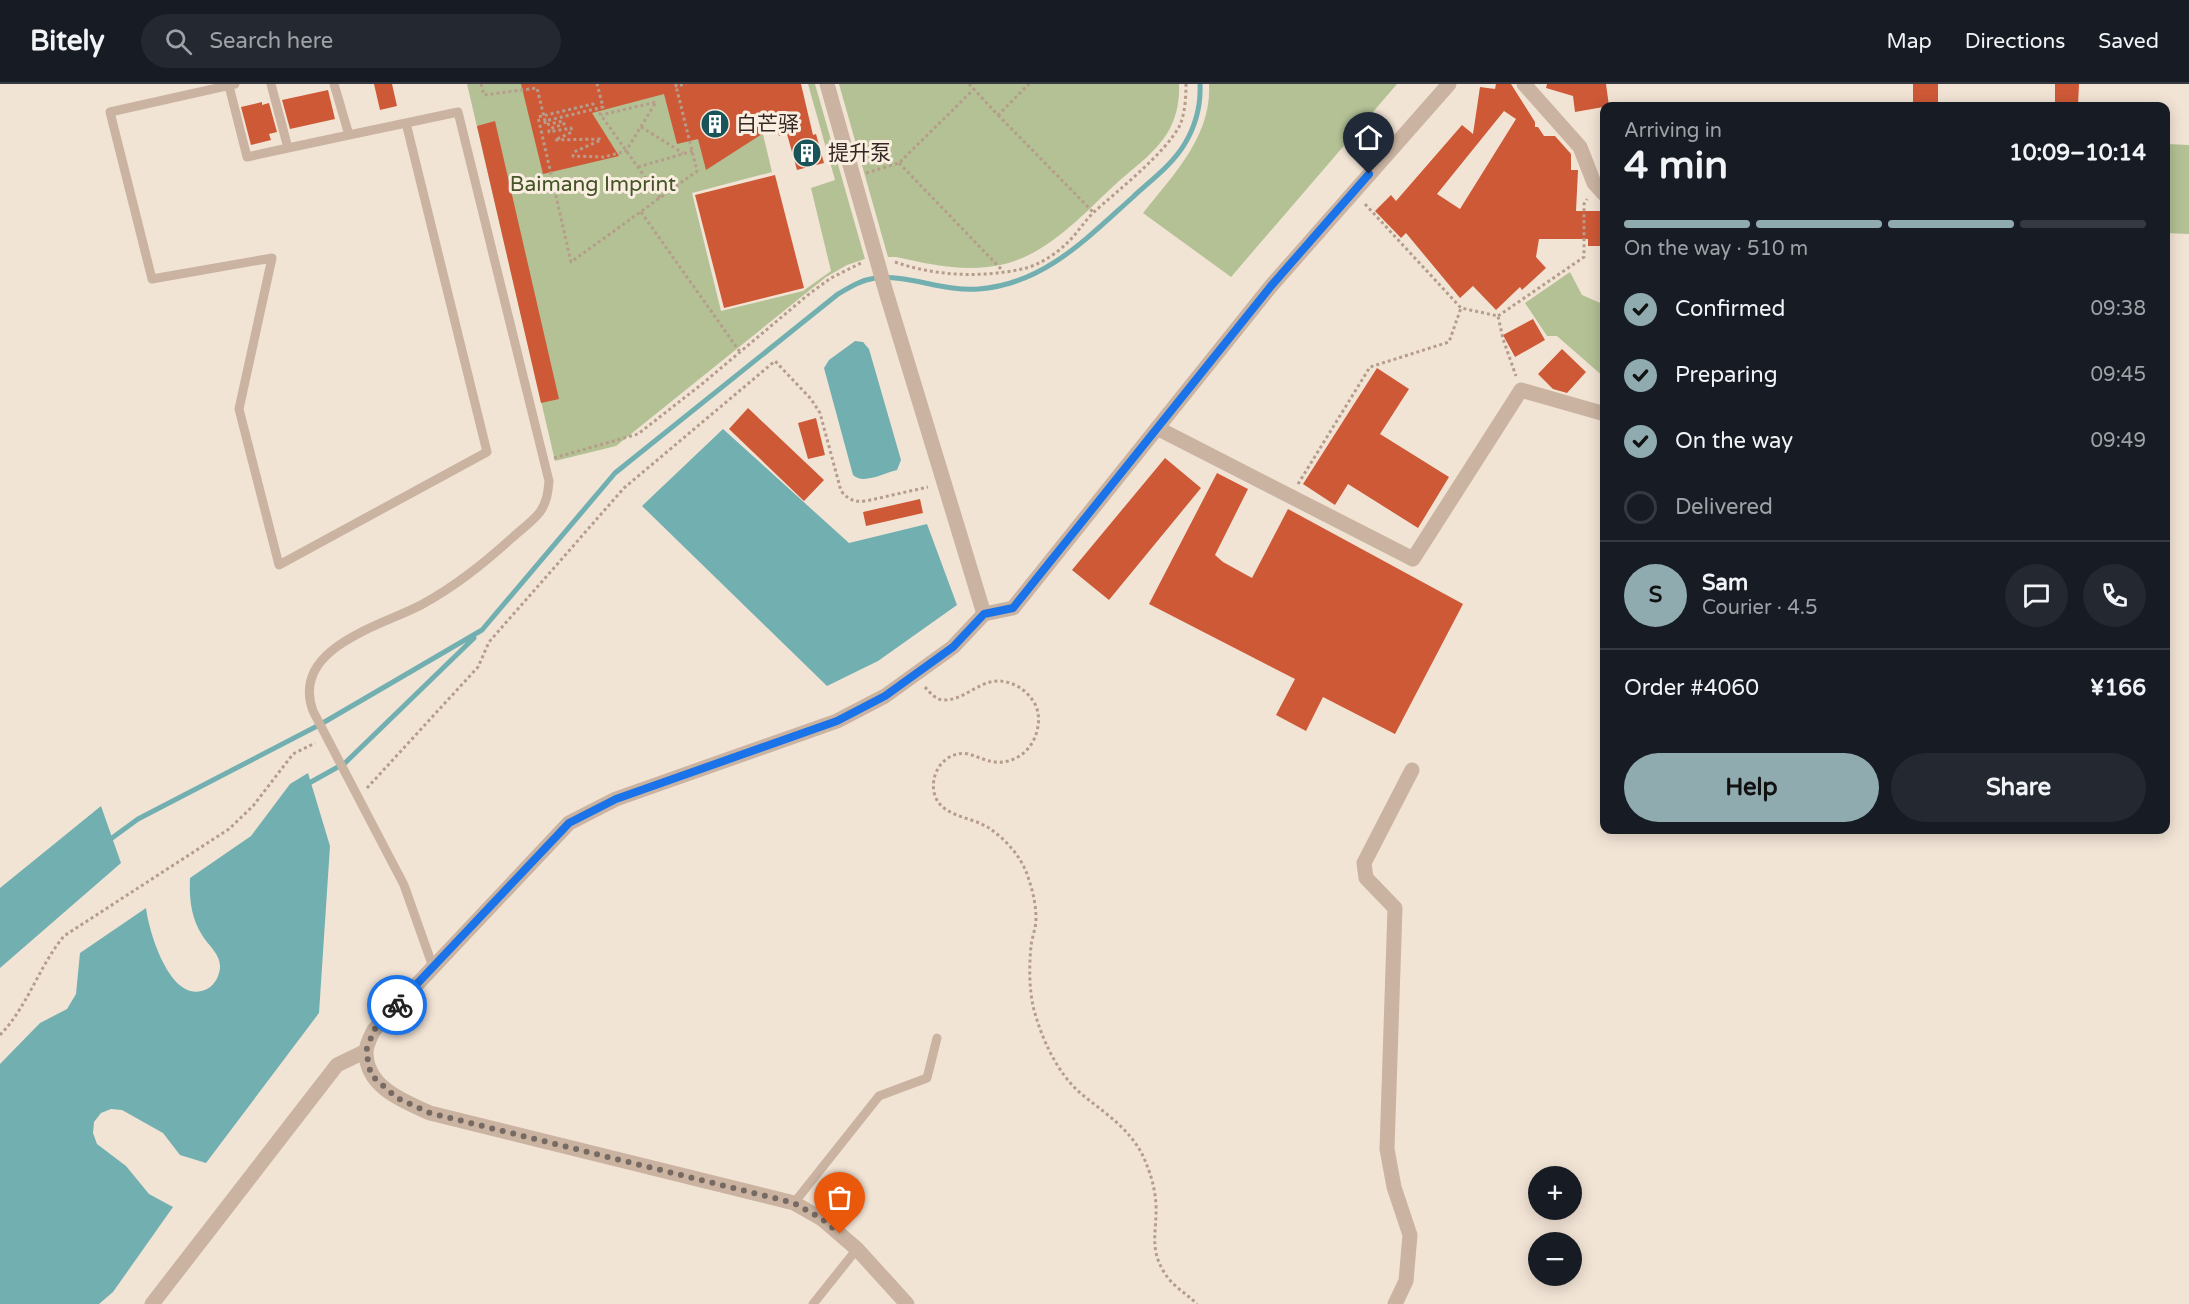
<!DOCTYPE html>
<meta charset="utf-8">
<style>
:root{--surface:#171b24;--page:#242831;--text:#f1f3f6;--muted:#9ea1a6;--line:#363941;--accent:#8fabaf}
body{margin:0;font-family:"Varela Round","Noto Sans SC",sans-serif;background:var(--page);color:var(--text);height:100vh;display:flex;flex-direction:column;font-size:22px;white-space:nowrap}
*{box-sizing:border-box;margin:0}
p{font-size:20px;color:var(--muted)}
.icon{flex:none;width:33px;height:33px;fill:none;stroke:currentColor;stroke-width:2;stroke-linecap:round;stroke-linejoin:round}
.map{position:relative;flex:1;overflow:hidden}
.drawer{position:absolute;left:1600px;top:18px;width:570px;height:732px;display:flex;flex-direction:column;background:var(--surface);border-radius:12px;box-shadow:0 3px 15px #0003}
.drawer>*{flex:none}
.buttons{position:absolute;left:1528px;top:1082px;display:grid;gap:12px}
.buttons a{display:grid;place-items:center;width:54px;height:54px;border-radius:50%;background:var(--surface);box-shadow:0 3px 15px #0003;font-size:30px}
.pin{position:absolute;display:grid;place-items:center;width:51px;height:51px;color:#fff;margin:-62px -26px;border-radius:50% 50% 50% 0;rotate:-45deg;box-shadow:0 0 6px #0007}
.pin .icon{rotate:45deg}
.courier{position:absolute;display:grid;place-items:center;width:60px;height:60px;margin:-30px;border:4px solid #1a73e8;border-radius:50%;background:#fff;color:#222;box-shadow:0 2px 8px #0007}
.head em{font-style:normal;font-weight:700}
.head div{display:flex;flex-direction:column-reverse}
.head{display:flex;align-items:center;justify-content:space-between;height:102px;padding:0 24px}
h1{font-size:39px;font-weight:700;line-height:45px}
.bar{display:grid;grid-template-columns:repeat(4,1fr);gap:9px 6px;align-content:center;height:72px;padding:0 24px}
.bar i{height:8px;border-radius:4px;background:var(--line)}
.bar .active{background:var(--accent)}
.bar p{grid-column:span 4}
.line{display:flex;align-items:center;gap:15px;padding:0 24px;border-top:2px solid var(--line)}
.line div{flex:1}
.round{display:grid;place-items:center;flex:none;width:63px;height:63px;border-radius:32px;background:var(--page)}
ol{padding:0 24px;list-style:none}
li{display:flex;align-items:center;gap:18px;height:66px}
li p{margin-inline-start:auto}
li .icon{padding:6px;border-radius:50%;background:var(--accent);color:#111;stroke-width:4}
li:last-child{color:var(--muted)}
li i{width:33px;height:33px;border:3px solid var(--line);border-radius:50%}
.button{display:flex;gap:12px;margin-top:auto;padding:12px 24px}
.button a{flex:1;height:69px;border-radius:36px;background:var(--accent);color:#111;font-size:24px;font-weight:700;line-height:69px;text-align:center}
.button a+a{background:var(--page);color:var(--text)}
header{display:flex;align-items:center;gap:36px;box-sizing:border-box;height:84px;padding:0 30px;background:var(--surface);border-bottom:2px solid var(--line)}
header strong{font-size:28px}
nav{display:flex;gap:33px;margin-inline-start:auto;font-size:21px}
.search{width:420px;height:54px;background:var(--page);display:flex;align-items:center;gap:15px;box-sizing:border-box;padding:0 21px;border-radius:33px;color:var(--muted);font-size:22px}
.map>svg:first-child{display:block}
.green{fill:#b3c195}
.water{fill:#72afb1}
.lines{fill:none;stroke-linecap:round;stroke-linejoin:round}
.stream{stroke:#72afb1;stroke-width:5}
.building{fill:#ce5937;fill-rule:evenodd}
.path{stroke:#b69d8b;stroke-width:3;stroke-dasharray:3 3;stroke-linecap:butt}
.lane{stroke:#cab3a1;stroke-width:9}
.street{stroke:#cab3a1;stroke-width:15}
.done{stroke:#766a62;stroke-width:6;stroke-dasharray:0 10.8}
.route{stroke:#1a73e8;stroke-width:8}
.labels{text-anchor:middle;stroke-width:6;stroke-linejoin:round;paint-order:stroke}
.poi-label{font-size:21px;fill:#342924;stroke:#faeee1;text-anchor:start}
.park-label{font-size:21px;fill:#445427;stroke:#faeee1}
</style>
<header>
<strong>Bitely</strong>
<div class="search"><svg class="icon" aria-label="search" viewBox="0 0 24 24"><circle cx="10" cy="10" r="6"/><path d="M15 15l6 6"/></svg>Search here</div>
<nav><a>Map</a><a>Directions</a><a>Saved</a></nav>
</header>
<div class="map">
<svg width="2189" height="1220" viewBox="0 0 2189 1220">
<rect width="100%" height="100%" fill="#f2e4d5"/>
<path class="green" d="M467,0h284l21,88 -80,21 29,118 82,-20 28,-20 -20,-83 24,-8 -27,-96h7l50,175 -18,6 -21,12 -210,169 -61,15z
M839,0h340c1,17 -3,34 -11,48 -12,20 -32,34 -49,49 -34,31 -68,71 -114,83 -38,9 -72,1 -109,-7h-8z
M1209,0h188l-166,193 -88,-64c30,-38 69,-77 66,-129z
M2166,60l23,1v89l-23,-1z
M1570,188l12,23 23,10v73l-48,-42h-10l-22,-33z"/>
<path class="water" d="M855,257l8,1 6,7 32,111 -4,10c-13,3 -34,15 -44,5l-29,-107 5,-8z
M723,345l126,114 78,-19 30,81 -79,56 -51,25 -185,-180z
M308,689l22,73 -11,167 -113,150 -26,-8 -17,-22 -41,-23 -11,-1 -10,4 -7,9 -1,11 4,11 29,22 23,28 24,13 -60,85 -14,12h-99v-240l40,-41 27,-14 9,-15 4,-41 66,-45c3,24 25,99 61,81 8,-4 13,-14 13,-23 0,-12 -12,-21 -18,-31 -11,-18 -13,-37 -12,-57l61,-42 39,-52z
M101,722l20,57 -121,105v-80z"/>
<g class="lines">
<path class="stream" d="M311,698l34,-19 129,-125
M112,754l26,-19 183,-95 161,-94 133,-157 223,-179c12,-7 23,-14 37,-16 33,-4 68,14 104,11 65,-5 108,-51 154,-92 17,-16 38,-31 51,-52 11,-18 17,-40 16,-61"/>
</g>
<path class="building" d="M374,0h18l5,22 -17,4z
M521,0h280l12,51 3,-1 8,29 -27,7 -10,-36 -8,2 -3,-11 -70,45 -8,-31 -21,5 -13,-50 -72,19 27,43 -76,18z
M1496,0h15l24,38v5h3l6,9h11l16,18v16h7l-2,41h29v35h-17v-7h-49l-3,18 10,11 -24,22 -2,-3 -24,23 -23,-24 -13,12 -54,-65 -5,5 -26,-27 16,-16 5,6 66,-76 11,9 7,-47 15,2zM1504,27l12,8 -56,90 -23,-15z
M1547,0h59l3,22 -34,6 -2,-16 -27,-8z
M1913,0h25v22h-25z
M2055,0h24l-1,22h-23z
M328,6l7,29 -45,10 -8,-29z
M262,18v3l7,-2 8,29 -8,2 2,6 -20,5 -10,-38z
M495,37l64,278 -18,4 -64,-277z
M775,91l29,113 -80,20 -29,-113z
M1533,235l12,21 -30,17 -12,-22z
M1562,265l24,23 -19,21 -14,-4 -15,-15z
M1377,284l32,21 -29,45 69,43 -31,51 -70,-44 -13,21 -32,-21z
M748,324l76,72 -20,21 -75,-72z
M816,334l9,37 -17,4 -10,-36z
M1165,374l36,30 -92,112 -37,-30z
M1217,389l31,16 -33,66 8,7 29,16 36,-69 175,95 -68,130 -72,-37 -17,34 -30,-16 19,-36 -146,-75z
M920,415l3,14 -57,13 -3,-14z"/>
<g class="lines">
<path class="path" d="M481,0l3,11 53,-7 8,33 58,-14 -6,-23
M676,0v2l10,-2
M969,0l29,31 31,-31
M998,31l96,98
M545,37v4l18,-4 1,3 -15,5v3l22,-4 1,4 -17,8 45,-1 1,1 -27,12 -1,4 31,1 22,-6 30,-49 -55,13
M641,43l42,26
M899,79l104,108
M638,83l55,-16
M866,89l33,-10 75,-74
M660,114l-67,-94 -55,13 33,145 126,-91 -21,-85
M1365,120l96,104 37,8 5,23 13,37
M641,128l99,140
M895,178c40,14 85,16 127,7 15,-3 33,-14 44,-25 10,-9 17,-21 27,-31 25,-23 72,-59 87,-88 5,-12 6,-28 6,-41
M1498,232l86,-59v-53l3,-5
M554,374l84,-24 64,-50 107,-90 22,-16 30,-15
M1298,400l72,-117 79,-25 12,-34
M925,603c5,6 10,12 18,13 27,1 41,-31 74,-14 8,4 15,12 19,20 4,10 3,21 -1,31 -6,16 -23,27 -40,25 -10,-1 -18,-6 -27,-8 -22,-4 -38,18 -34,38 5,25 37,24 55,36 16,11 31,27 38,46 5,14 9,29 9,45 0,9 -4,18 -5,27 -2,21 -2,44 3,64 8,29 22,60 44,81 22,19 48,34 63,61 8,16 14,34 15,53 1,26 -7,43 8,67 8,14 22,21 33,32
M367,704l111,-121 11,-25 135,-154 151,-127 36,38 9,14 21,78c8,9 13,11 25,10l62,-14
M0,951c28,-29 39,-69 64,-99l165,-107 24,-23 40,-52 22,-11"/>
<path class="lane" d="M235,0l-125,28 42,167 120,-21 -33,151 40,156 208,-113 -81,-329 -57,12 -15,-51
M271,0l17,64 61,-13
M229,2l18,71 41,-9
M406,39l52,-11 91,369c-1,11 -2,21 -9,31 -7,9 -18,17 -27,25 -29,26 -57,49 -92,68 -40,21 -131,43 -108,106l91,174 29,82
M794,1119l85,-107 48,-18 10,-40
M813,1220l44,-55"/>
<path class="street" d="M827,0l59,208 98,322
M1524,0l56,63 14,36 11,12
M1157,344l256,131 108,-169 84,24
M152,1220l185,-239 29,-14
M907,1220l-50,-55 -35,-30 -28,-16 -364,-90c-27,-12 -64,-26 -64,-61 0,-7 5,-16 8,-22l195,-207 47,-24 221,-78 48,-25 68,-49 31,-33 29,-6 258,-322 178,-202
M1395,1220l11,-23 4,-46 -16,-48 -7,-38 8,-241 -29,-30 -2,-15 48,-93"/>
</g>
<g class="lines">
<path class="done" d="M397,921l-23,25 -8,21 5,24 26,23 33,15 364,90 28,16 18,15"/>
<path class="route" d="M397,921l172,-182 47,-24 221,-78 48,-25 68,-49 31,-33 29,-6 258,-322 98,-112"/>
</g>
<defs>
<g id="building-disc" transform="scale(1.5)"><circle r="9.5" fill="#185458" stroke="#faeee1"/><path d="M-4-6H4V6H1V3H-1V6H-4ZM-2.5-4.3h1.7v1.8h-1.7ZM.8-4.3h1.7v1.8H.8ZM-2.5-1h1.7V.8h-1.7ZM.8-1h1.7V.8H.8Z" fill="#fff"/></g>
</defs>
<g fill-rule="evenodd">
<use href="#building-disc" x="715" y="40"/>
<use href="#building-disc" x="807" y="69"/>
</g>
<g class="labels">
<g class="poi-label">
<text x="736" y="47">白芒驿</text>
<text x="828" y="76">提升泵</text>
</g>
<g class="park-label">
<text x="593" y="107">Baimang Imprint</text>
</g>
</g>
</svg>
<div class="buttons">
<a>+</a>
<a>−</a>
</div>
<div class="pin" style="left:840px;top:1150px;background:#ea580c"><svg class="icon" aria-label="bag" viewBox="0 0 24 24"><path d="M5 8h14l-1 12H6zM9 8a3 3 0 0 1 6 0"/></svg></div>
<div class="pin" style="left:1369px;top:90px;background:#1f2937"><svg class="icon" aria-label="home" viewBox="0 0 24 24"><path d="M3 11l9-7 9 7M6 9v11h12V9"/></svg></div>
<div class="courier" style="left:397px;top:921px"><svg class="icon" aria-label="bike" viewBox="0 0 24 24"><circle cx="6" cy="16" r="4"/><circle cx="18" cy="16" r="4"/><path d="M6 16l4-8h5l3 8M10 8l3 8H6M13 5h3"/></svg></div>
<section class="drawer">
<div class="head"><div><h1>4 min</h1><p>Arriving in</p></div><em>10:09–10:14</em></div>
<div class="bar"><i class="active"></i><i class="active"></i><i class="active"></i><i></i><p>On the way · 510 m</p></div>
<ol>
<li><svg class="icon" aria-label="check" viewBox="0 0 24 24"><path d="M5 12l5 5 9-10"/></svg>Confirmed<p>09:38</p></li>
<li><svg class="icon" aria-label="check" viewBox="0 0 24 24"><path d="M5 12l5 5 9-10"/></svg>Preparing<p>09:45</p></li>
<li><svg class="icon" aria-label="check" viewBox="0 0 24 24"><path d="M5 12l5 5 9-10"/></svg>On the way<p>09:49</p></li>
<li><i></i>Delivered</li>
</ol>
<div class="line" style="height:108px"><b class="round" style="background:var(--accent);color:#111">S</b><div><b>Sam</b><p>Courier · 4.5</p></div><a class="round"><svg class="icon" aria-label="chat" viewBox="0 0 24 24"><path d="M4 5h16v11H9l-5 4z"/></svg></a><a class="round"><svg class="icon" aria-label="phone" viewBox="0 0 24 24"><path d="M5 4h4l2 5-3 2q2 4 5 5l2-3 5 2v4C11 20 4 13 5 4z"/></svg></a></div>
<div class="line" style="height:78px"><div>Order #4060</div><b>¥166</b></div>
<div class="button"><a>Help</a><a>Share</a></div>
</section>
</div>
